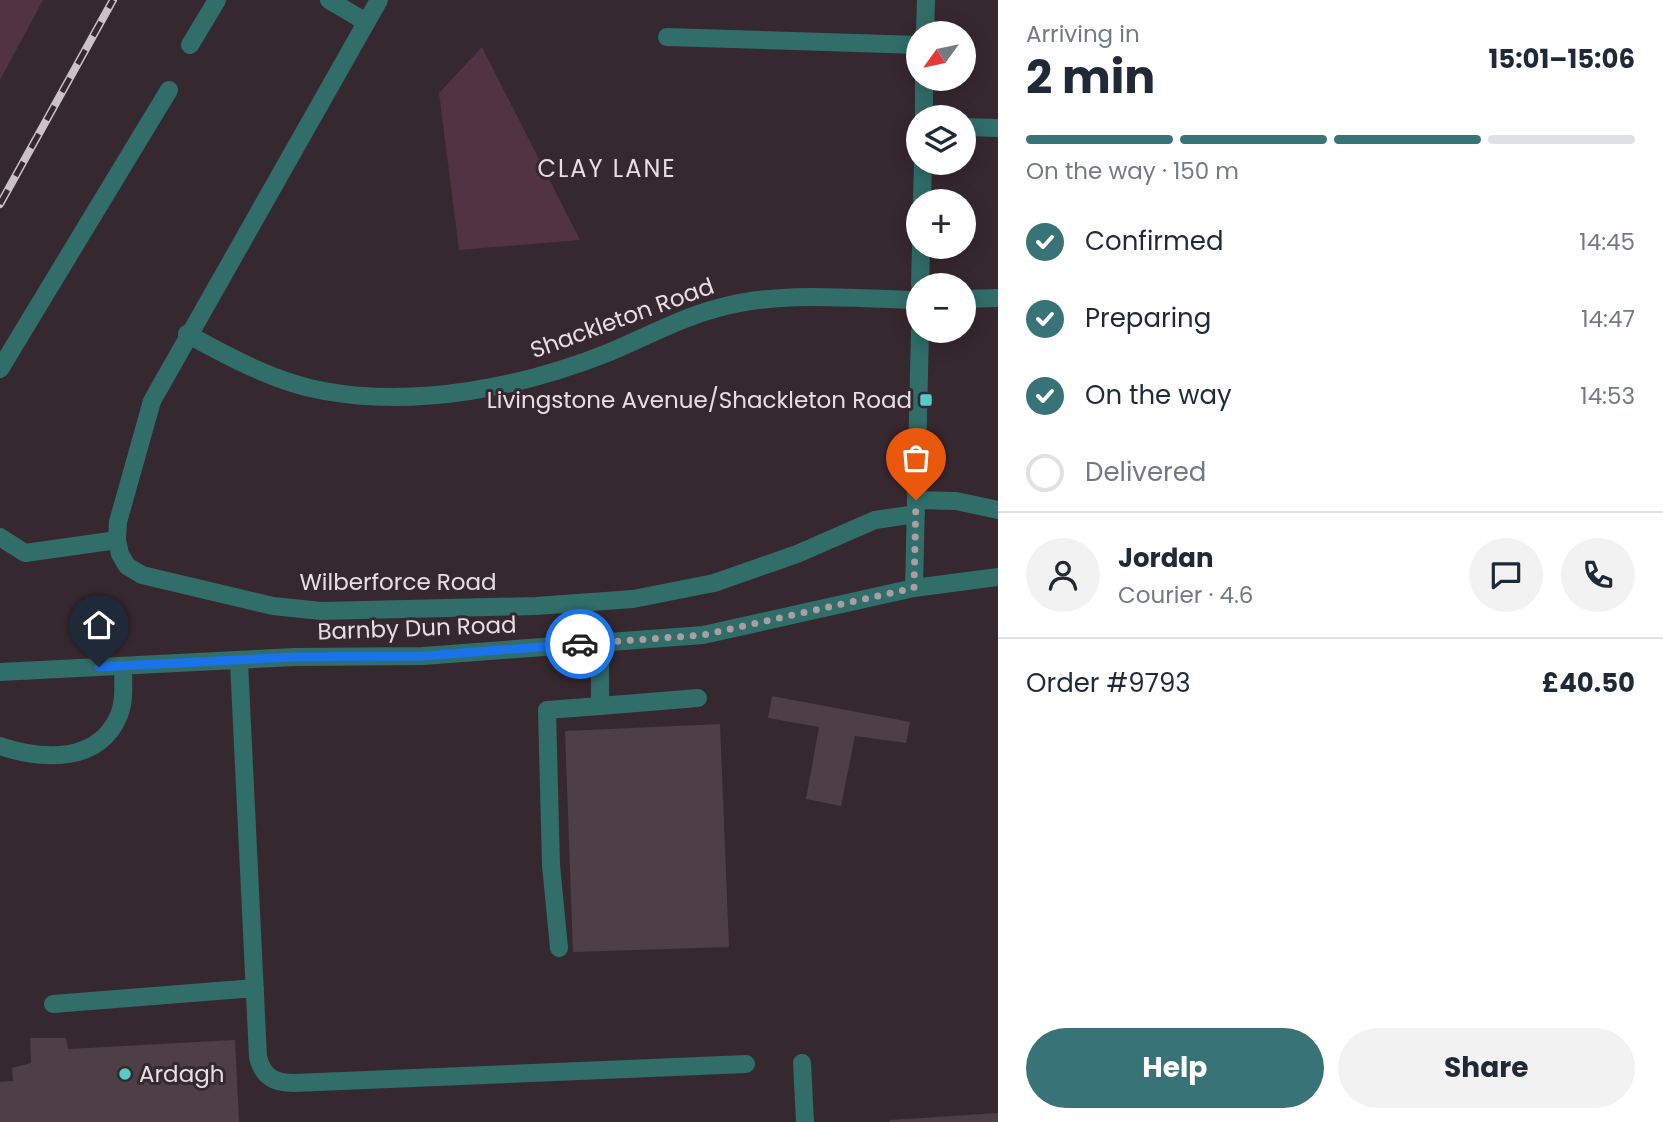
<!DOCTYPE html>
<meta charset="utf-8">
<style>
:root{--surface:#fff;--page:#f2f2f3;--text:#1f2937;--muted:#747a83;--line:#e0e1e3;--accent:#377377}
body{margin:0;font-family:Poppins,sans-serif;background:var(--page);color:var(--text);height:100vh;display:flex;flex-direction:column;font-size:26px;white-space:nowrap}
*{box-sizing:border-box;margin:0}
p{font-size:23px;color:var(--muted)}
.icon{flex:none;width:38px;height:38px;fill:none;stroke:currentColor;stroke-width:2;stroke-linecap:round;stroke-linejoin:round}
.map{position:relative;flex:1;overflow:hidden}
.sheet{display:flex;flex-direction:column;background:var(--surface);width:665px}
.sheet>*{flex:none}
.needle{width:46px;rotate:237deg}
.fabs{position:absolute;left:906px;top:21px;display:grid;gap:14px}
.fabs a{display:grid;place-items:center;width:70px;height:70px;border-radius:50%;background:var(--surface);box-shadow:0 4px 18px #0003;font-size:35px}
.pin{position:absolute;display:grid;place-items:center;width:60px;height:60px;color:#fff;margin:-72px -30px;border-radius:50% 50% 50% 0;rotate:-45deg;box-shadow:0 0 7px #0007}
.pin .icon{rotate:45deg}
.courier{position:absolute;display:grid;place-items:center;width:70px;height:70px;margin:-35px;border:5px solid #1a73e8;border-radius:50%;background:#fff;color:#222;box-shadow:0 2px 9px #0007}
.head em{font-style:normal;font-weight:700}
.head div{display:flex;flex-direction:column-reverse}
.head{display:flex;align-items:center;justify-content:space-between;height:119px;padding:0 28px}
h1{font-size:46px;font-weight:700;line-height:52px}
.bar{display:grid;grid-template-columns:repeat(4,1fr);gap:10px 7px;align-content:center;height:84px;padding:0 28px}
.bar i{height:9px;border-radius:5px;background:var(--line)}
.bar .on{background:var(--accent)}
.bar p{grid-column:span 4}
.line{display:flex;align-items:center;gap:18px;padding:0 28px;border-top:2px solid var(--line)}
.line div{flex:1}
.round{display:grid;place-items:center;flex:none;width:74px;height:74px;border-radius:37px;background:var(--page)}
ol{padding:0 28px;list-style:none}
li{display:flex;align-items:center;gap:21px;height:77px}
li p{margin-inline-start:auto}
li .icon{padding:7px;border-radius:50%;background:var(--accent);color:#fff;stroke-width:4}
li:last-child{color:var(--muted)}
li i{width:38px;height:38px;border:4px solid var(--line);border-radius:50%}
.action{display:flex;gap:14px;margin-top:auto;padding:14px 28px}
.action a{flex:1;height:80px;border-radius:42px;background:var(--accent);color:#fff;font-size:28px;font-weight:700;line-height:80px;text-align:center}
.action a+a{background:var(--page);color:var(--text)}
main{display:flex;flex:1;min-height:0}
.map>svg:first-child{display:block}
.green{fill:#513343}
.building{fill:#4e3f47}
.lines{fill:none;stroke-linecap:round;stroke-linejoin:round}
.minor{stroke:#316d69;stroke-width:18}
.rail-casing{stroke:#ccc1c7;stroke-width:8}
.rail{stroke:#36282f;stroke-width:5;stroke-dasharray:16;stroke-linecap:butt}
.done{stroke:#a99ea3;stroke-width:7;stroke-dasharray:0 12.6}
.route{stroke:#1a73e8;stroke-width:9}
.poi-dot{fill:#55cdc6;stroke:#36282f;stroke-width:2.5}
.labels{text-anchor:middle;stroke-width:6;stroke-linejoin:round;paint-order:stroke}
.street-label{font-size:23px;fill:#e7dde2;stroke:#36282f}
.poi-label{font-size:23px;fill:#e7dde2;stroke:#36282f;text-anchor:end}
.neighbourhood-label{font-size:24px;letter-spacing:2px;fill:#e7dde2;stroke:#36282f}
</style>
<main>
<div class="map">
<svg width="998" height="1122" viewBox="0 0 998 1122">
<rect width="100%" height="100%" fill="#36282f"/>
<path class="green" d="M0,0h43l-43,80z
M482,47l98,193 -121,10 -20,-157z"/>
<path class="building" d="M772,696l138,26 -4,21 -51,-7 -14,70 -35,-7 13,-72 -51,-9z
M720,724l9,223 -156,5 -8,-221z
M30,1038h36l2,11 167,-9 4,82h-239v-40l13,-1 -1,-13 19,-5z
M998,1113v9h-108v-2z"/>
<g class="lines">
<path class="minor" d="M329,0l37,22
M379,0l-227,401 -34,121 -1,18 3,14 7,12 15,9 131,31 48,5 215,-5 97,-7 81,-16 83,-29 78,-34 41,-6
M925,33l1,-33
M667,37l252,8
M190,45l27,-45
M924,117v-38
M964,127l34,1
M922,201l1,-38
M920,285l1,-38
M964,299l34,-1
M187,334c44,24 88,48 137,57 93,17 199,-4 286,-39 36,-15 70,-34 108,-44 64,-18 135,-9 201,-8
M0,369l169,-279
M916,500l40,1 42,9
M0,537l25,16 92,-13
M914,588l6,-257
M239,662l19,395c5,20 16,26 36,26l452,-19
M0,672l295,-15 128,-1 280,-21 211,-47 84,-11
M600,706l98,-8
M0,746c42,14 99,18 119,-31 6,-15 4,-33 4,-49
M559,948l-8,-83 -4,-155 53,-4v-63
M53,1004l202,-16
M802,1063l3,59"/>
<g class="rail-casing">
<path id="rail" d="M0,204l113,-204"/>
</g>
<use href="#rail" class="rail"/>
</g>
<g class="lines">
<path class="done" d="M580,644l123,-9 211,-47 2,-88"/>
<path class="route" d="M99,667l196,-10 128,-1 157,-12"/>
</g>
<g class="poi-dot">
<rect x="919" y="393" width="14" height="14" rx="3.5"/>
<circle cx="125" cy="1074" r="7"/>
</g>
<g class="labels">
<g class="street-label">
<text transform="translate(622 318) rotate(-20)" y="8">Shackleton Road</text>
<text x="398" y="590">Wilberforce Road</text>
<text transform="translate(417 628) rotate(-2)" y="8">Barnby Dun Road</text>
</g>
<g class="poi-label">
<text x="912" y="408">Livingstone Avenue/Shackleton Road</text>
<text x="139" y="1082" text-anchor="start">Ardagh</text>
</g>
<g class="neighbourhood-label">
<text x="607" y="177">CLAY LANE</text>
</g>
</g>
</svg>
<div class="fabs">
<a><svg class="needle" viewBox="-14 -14 28 28"><path d="M0-13l5 13h-10z" fill="#e53935"/><path d="M0 13l5-13h-10z" fill="#747a83"/></svg></a>
<a><svg class="icon" aria-label="layers" viewBox="0 0 24 24"><path d="M12 4l9 5-9 5-9-5zM3 14l9 5 9-5"/></svg></a>
<a>+</a>
<a>−</a>
</div>
<div class="pin" style="left:916px;top:500px;background:#ea580c"><svg class="icon" aria-label="bag" viewBox="0 0 24 24"><path d="M5 8h14l-1 12H6zM9 8a3 3 0 0 1 6 0"/></svg></div>
<div class="pin" style="left:99px;top:667px;background:#1f2937"><svg class="icon" aria-label="home" viewBox="0 0 24 24"><path d="M3 11l9-7 9 7M6 9v11h12V9"/></svg></div>
<div class="courier" style="left:580px;top:644px"><svg class="icon" aria-label="car" viewBox="0 0 24 24"><path d="M5 17H2v-5l4-1 3-4h7l3 4 3 1v5h-3M9 17h6M6 11h13"/><circle cx="7" cy="17" r="2"/><circle cx="17" cy="17" r="2"/></svg></div>
</div>
<section class="sheet">
<div class="head"><div><h1>2 min</h1><p>Arriving in</p></div><em>15:01–15:06</em></div>
<div class="bar"><i class="on"></i><i class="on"></i><i class="on"></i><i></i><p>On the way · 150 m</p></div>
<ol>
<li><svg class="icon" aria-label="check" viewBox="0 0 24 24"><path d="M5 12l5 5 9-10"/></svg>Confirmed<p>14:45</p></li>
<li><svg class="icon" aria-label="check" viewBox="0 0 24 24"><path d="M5 12l5 5 9-10"/></svg>Preparing<p>14:47</p></li>
<li><svg class="icon" aria-label="check" viewBox="0 0 24 24"><path d="M5 12l5 5 9-10"/></svg>On the way<p>14:53</p></li>
<li><i></i>Delivered</li>
</ol>
<div class="line" style="height:126px"><a class="round"><svg class="icon" aria-label="person" viewBox="0 0 24 24"><circle cx="12" cy="8" r="4"/><path d="M4 21q1-7 8-7t8 7"/></svg></a><div><b>Jordan</b><p>Courier · 4.6</p></div><a class="round"><svg class="icon" aria-label="chat" viewBox="0 0 24 24"><path d="M4 5h16v11H9l-5 4z"/></svg></a><a class="round"><svg class="icon" aria-label="phone" viewBox="0 0 24 24"><path d="M5 4h4l2 5-3 2q2 4 5 5l2-3 5 2v4C11 20 4 13 5 4z"/></svg></a></div>
<div class="line" style="height:91px"><div>Order #9793</div><b>£40.50</b></div>
<div class="action"><a>Help</a><a>Share</a></div>
</section>
</main>
